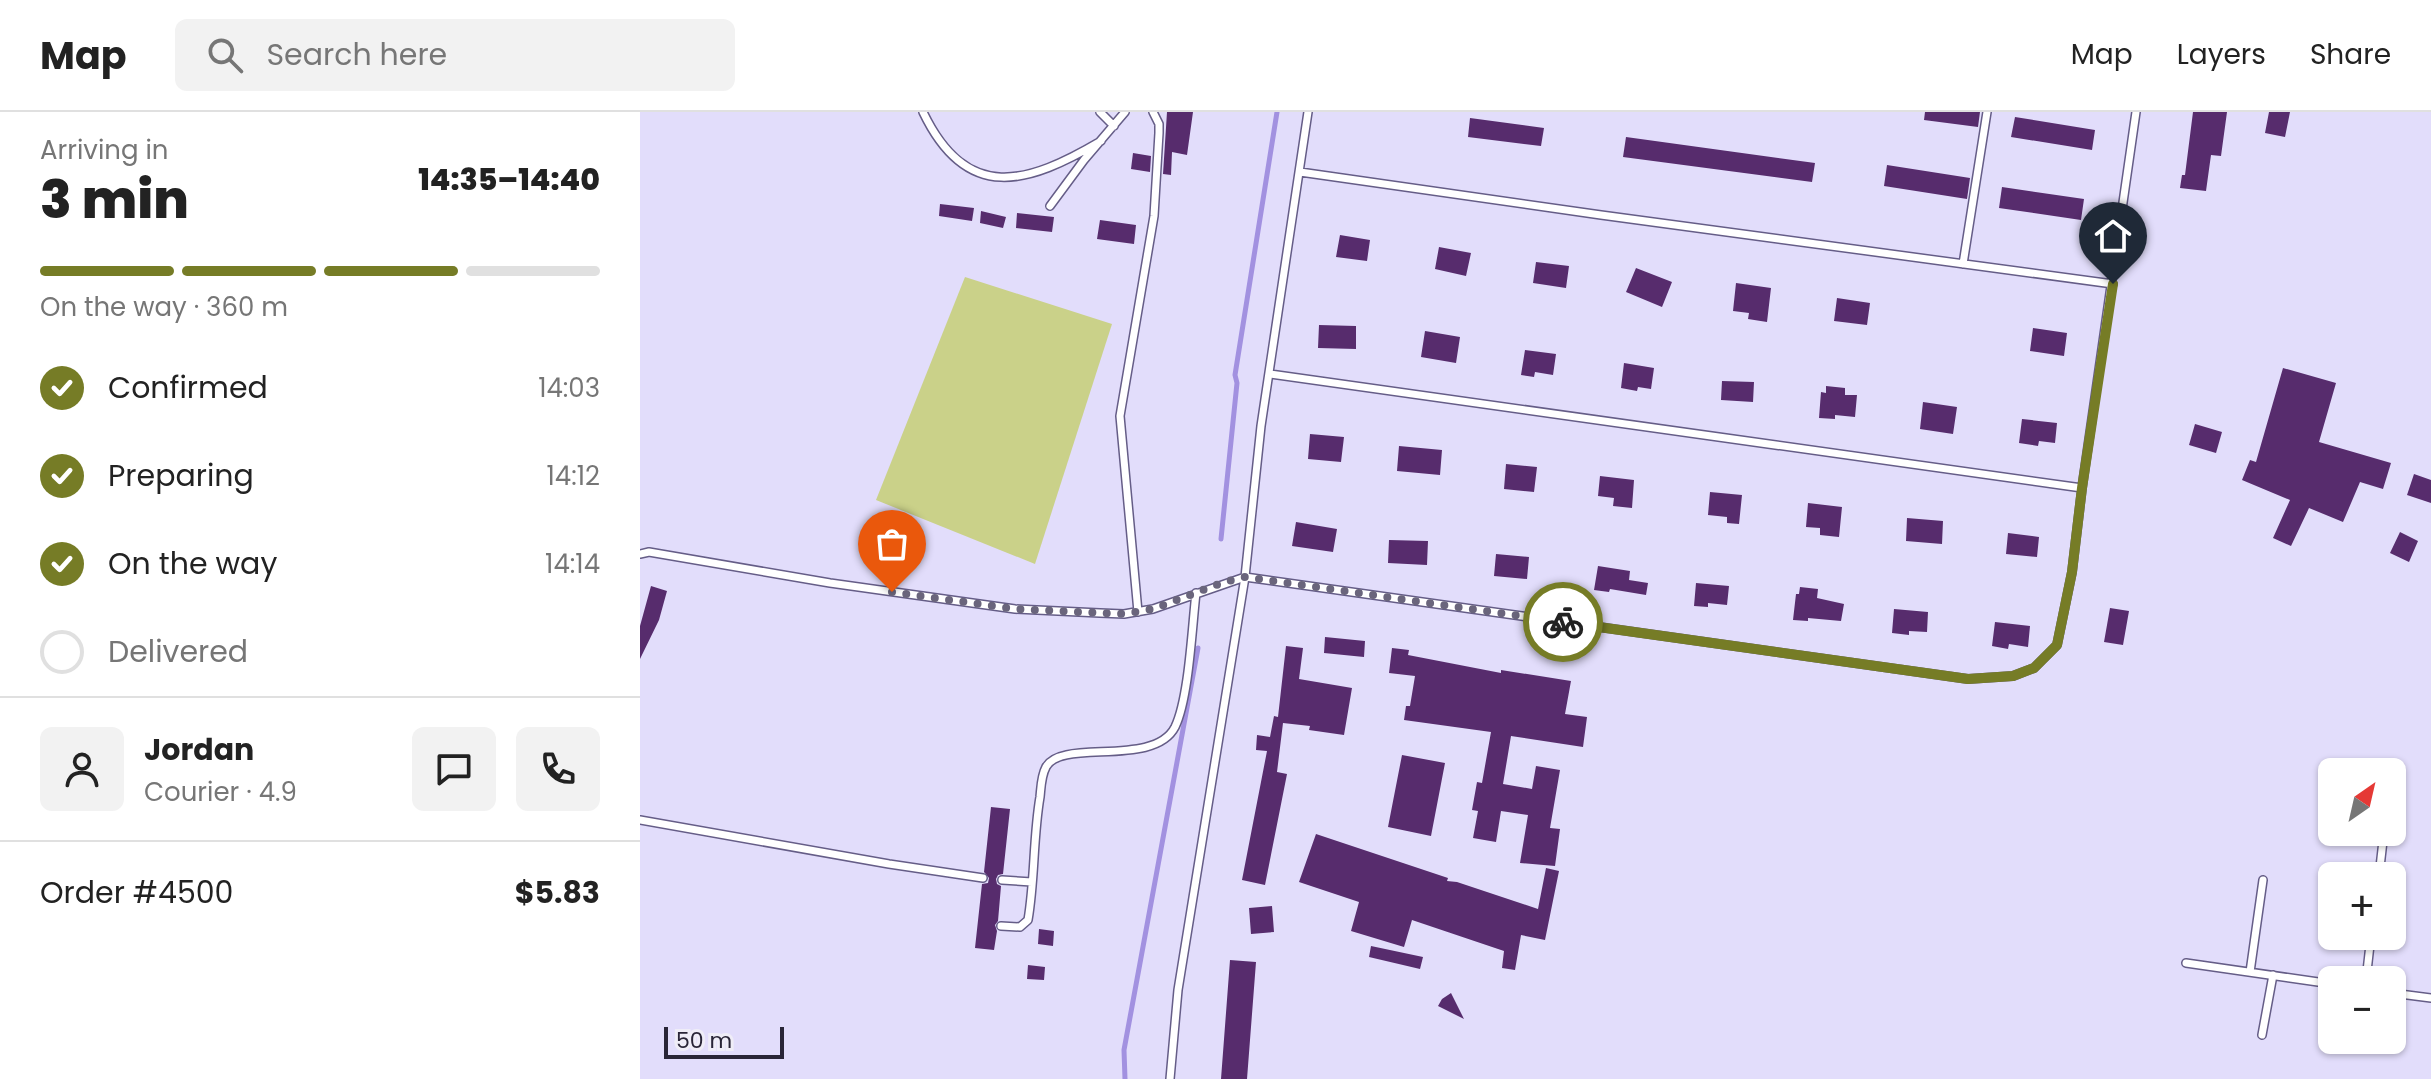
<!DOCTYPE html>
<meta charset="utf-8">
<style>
:root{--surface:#fff;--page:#f2f2f2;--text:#222;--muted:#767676;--line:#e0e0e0;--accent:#767c26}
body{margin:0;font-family:Poppins,sans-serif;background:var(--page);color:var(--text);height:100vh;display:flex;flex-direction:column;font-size:30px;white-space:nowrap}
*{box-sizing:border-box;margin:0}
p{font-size:26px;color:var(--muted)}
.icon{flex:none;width:44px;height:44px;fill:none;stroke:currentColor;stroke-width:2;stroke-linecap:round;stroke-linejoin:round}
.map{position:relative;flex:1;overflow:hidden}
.sheet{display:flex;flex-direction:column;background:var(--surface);width:640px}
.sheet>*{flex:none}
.needle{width:52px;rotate:34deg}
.tools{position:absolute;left:1678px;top:646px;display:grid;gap:16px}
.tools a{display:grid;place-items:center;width:88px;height:88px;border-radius:12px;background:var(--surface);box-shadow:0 2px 6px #0004;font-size:40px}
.scale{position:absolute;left:24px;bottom:20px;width:120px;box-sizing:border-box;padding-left:8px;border:4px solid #292537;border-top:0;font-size:22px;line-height:28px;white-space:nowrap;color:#292537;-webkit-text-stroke:6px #efedf7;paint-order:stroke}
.pin{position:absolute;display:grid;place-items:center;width:68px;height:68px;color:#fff;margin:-82px -34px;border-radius:50% 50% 50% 0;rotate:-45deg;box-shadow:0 0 8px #0007}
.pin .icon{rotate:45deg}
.courier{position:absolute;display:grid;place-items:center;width:80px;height:80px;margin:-40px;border:6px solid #767c26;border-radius:50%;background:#fff;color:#222;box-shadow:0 2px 10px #0007}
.head em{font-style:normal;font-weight:800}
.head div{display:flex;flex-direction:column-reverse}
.head{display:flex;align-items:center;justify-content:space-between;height:136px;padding:0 40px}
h1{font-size:52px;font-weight:800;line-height:60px}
.bar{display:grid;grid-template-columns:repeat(4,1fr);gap:12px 8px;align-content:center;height:96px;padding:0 40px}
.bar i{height:10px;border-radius:6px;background:var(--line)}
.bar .current{background:var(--accent)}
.bar p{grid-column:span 4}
.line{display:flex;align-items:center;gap:20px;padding:0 40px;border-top:2px solid var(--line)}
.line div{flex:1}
.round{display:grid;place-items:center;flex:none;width:84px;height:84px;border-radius:12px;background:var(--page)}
ol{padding:0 40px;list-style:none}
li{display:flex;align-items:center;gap:24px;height:88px}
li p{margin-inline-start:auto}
li .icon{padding:8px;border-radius:50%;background:var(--accent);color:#fff;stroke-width:4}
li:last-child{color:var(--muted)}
li i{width:44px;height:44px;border:4px solid var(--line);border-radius:50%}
header{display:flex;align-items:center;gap:48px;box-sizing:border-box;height:112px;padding:0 40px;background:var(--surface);border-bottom:2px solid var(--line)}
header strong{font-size:38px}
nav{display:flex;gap:44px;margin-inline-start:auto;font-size:28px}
.search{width:560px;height:72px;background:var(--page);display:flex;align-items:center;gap:20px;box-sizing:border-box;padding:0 28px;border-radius:12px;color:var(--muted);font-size:30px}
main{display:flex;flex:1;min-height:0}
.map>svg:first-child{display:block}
.green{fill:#cad189}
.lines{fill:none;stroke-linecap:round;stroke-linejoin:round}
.stream{stroke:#a291e0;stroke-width:5}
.building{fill:#572c6d}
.lane-casing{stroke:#655d87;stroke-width:10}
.lane{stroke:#fff;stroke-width:7}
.done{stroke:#6a657c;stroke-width:8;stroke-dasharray:0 14.4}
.route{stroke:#767c26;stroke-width:10}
</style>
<header>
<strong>Map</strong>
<div class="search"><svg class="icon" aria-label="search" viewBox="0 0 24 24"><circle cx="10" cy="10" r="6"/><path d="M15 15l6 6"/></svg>Search here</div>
<nav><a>Map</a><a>Layers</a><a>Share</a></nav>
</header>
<main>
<section class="sheet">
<div class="head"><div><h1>3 min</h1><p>Arriving in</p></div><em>14:35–14:40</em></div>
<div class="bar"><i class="current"></i><i class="current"></i><i class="current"></i><i></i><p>On the way · 360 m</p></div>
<ol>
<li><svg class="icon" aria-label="check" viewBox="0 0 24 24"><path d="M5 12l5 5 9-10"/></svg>Confirmed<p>14:03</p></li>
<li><svg class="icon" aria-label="check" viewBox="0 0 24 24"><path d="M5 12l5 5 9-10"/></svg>Preparing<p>14:12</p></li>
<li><svg class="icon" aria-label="check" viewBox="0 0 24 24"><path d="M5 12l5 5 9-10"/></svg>On the way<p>14:14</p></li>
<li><i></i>Delivered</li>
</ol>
<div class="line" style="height:144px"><a class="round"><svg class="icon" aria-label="person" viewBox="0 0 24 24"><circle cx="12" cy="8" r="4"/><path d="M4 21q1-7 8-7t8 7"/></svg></a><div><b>Jordan</b><p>Courier · 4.9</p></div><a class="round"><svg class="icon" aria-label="chat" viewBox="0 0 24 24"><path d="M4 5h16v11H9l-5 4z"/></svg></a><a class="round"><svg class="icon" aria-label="phone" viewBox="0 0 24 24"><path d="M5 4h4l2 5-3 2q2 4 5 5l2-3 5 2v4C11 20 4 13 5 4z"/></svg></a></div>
<div class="line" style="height:104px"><div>Order #4500</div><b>$5.83</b></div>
</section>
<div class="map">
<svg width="1791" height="967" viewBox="0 0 1791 967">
<rect width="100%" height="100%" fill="#e2ddfb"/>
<path class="green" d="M325,165l147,47 -77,240 -159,-64z"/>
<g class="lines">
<path class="stream" d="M581,427l16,-156 -2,-8 42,-263
M485,967l-1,-29 74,-402"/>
</g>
<path class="building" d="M527,0h26l-6,43 -15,-3 -1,23 -8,-1z
M1285,0h55l-2,15 -54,-7z
M1553,0h34l-6,44 -10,-1 -5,36 -26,-3 2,-13h3z
M1629,0h21l-5,25 -20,-4z
M1375,5l80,13 -3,20 -81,-13z
M830,6l74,10 -3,18 -73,-9z
M986,25l189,26 -3,19 -189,-25z
M493,41l18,3 -1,16 -19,-3z
M1247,53l83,13 -3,21 -83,-13z
M1362,75l82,12 -3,21 -82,-12z
M300,92l34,4 -2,13 -33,-5z
M341,99l25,6 -3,11 -23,-5z
M377,101l37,4 -2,15 -36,-4z
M460,108l36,5 -2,19 -37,-5z
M700,123l30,5 -3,21 -31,-4z
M799,135l32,6 -5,23 -31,-7z
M896,150l33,4 -3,22 -33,-5z
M996,156l36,14 -10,25 -36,-15z
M1096,171l35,5 -4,34 -19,-3 1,-6 -16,-2z
M1197,186l33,5 -3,22 -33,-4z
M679,213l37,1v23l-38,-1z
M1393,216l34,5 -3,23 -34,-5z
M785,219l35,6 -4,26 -35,-6z
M885,238l31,4 -3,21 -18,-3 -1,5 -13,-2z
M984,251l30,5 -3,21 -13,-2 -1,4 -16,-3z
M1643,256l53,15 -17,59 72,21 -8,26 -23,-7 -17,40 -34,-14 -18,38 -18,-8 17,-38 -48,-20 8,-20 6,2z
M1082,269l32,1 -1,20 -32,-2z
M1186,274l19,2v7h12l-2,22 -20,-2v4l-16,-1 2,-26 5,1z
M1283,290l34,5 -4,27 -33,-5z
M1382,307l35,4 -2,20 -16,-2 -1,5 -19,-3z
M1555,312l27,8 -6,21 -27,-8z
M670,322l34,3 -3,25 -33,-3z
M759,334l43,4 -2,25 -43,-4z
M866,352l31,3 -3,25 -30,-3z
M1774,362l17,6v23l-24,-8z
M960,364l34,4 -2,28 -19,-2 1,-8 -16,-2z
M1070,380l32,3 -3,29 -12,-1v-6l-19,-2z
M1168,391l34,4 -3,30 -19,-2v-7l-14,-1z
M1267,406l36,3 -1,23 -36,-3z
M656,410l41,7 -4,23 -41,-6z
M1760,420l18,9 -9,21 -19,-9z
M1368,421l31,4 -2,20 -31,-3z
M749,428l39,1 -1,24 -39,-2z
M856,442l33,3 -2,22 -33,-3z
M958,454l32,5 -1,9 19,3 -2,12 -36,-6 -1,3 -15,-2z
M1056,471l33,3 -2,19 -19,-2v4l-14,-1z
M11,474l16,5 -8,29 -19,39v-33z
M1160,475l18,2 -1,9 27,6 -3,17 -33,-3v3l-15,-1 3,-26h3z
M1470,496l19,3 -6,34 -19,-3z
M1254,497l34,3 -1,20 -18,-1v4l-17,-2z
M1355,510l35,4 -2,21 -19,-3 -1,5 -16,-3z
M685,525l40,4 -1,16 -40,-4z
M646,534l17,2 -4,31 53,9 -8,47 -35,-5 1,-4 -27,-3 -6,49 10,2 -22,111 -23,-5 25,-129 -11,-1 1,-15 13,2 4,-21 4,1z
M752,536l17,2 -1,5 93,18v-3l70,11 -6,33 22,3 -4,30 -72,-11 -8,48 29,5 4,-23 24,4 -10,58 10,1 -5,37 -35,-3 8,-48 -27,-4 -5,31 -23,-4 5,-27 -6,-1 5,-28 5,1 9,-51 -87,-12 2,-14h4l5,-30 -26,-3z
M762,643l43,8 -14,73 -43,-9z
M351,695l19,2 -7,65 -5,1 -2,4 1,5 4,2 -3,35 -3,4 2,6 -3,19 -19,-2 7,-64 6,-1 1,-5 -5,-6z
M676,722l132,44 -1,3 10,1 81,27 8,-41 13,3 -14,69 -24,-5 -6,35 -13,-2 2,-17 -92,-31 -8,27 -53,-16 8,-29 -60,-20z
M632,794l2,26 -23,2 -2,-26z
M399,817l15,2 -1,15 -15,-2z
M731,834l52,11 -3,12 -51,-12z
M590,848l26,2 -9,117h-26z
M388,853l17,2 -1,13 -17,-1z
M811,881l13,26 -26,-13 4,-7z"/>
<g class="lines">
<g class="lane-casing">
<path id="lane" d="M283,0c44,92 105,72 178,29
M460,0l14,14
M660,60l301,43 512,69
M410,94l34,-46 41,-48
M1323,152l24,-152
M630,262l812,114
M0,442l9,-2 181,31 185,26 85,4 24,1 29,-5 92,-32 723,102 45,-3 21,-8 23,-23 15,-73 10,-84 54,-376
M498,500l-18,-196 34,-200 5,-83v-9l-6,-12
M1751,660l1,-5
M0,708l249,44 94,14
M1739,764l5,-44
M362,768l30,2
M361,814l19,1 8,-7c7,-41 5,-82 12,-123 1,-9 1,-21 6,-30 15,-29 108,1 129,-40 14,-29 17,-100 21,-134
M1546,851l146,21
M1610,860l13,-92
M1726,868l5,-44
M1752,881l39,5
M1622,923l11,-60
M530,967l8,-89 67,-413 16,-151 47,-314"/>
</g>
<use href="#lane" class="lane"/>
</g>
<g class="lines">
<path class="done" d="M252,480l123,17 109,5 29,-5 71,-27 21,-5 318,45"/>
<path class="route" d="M923,510l405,57 45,-3 21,-8 23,-23 15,-73 10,-84 31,-204"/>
</g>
</svg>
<div class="tools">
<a><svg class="needle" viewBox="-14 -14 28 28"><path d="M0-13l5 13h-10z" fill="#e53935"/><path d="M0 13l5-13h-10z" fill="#767676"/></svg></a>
<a>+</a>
<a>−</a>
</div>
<div class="scale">50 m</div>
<div class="pin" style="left:252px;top:480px;background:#ea580c"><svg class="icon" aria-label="bag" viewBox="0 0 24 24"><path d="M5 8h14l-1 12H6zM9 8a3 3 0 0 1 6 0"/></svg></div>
<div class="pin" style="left:1473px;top:172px;background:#1f2937"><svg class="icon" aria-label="home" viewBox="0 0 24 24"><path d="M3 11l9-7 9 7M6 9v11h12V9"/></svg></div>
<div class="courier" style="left:923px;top:510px"><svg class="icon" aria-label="bike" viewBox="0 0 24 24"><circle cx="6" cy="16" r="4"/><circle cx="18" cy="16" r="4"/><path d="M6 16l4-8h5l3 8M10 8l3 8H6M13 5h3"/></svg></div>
</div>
</main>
